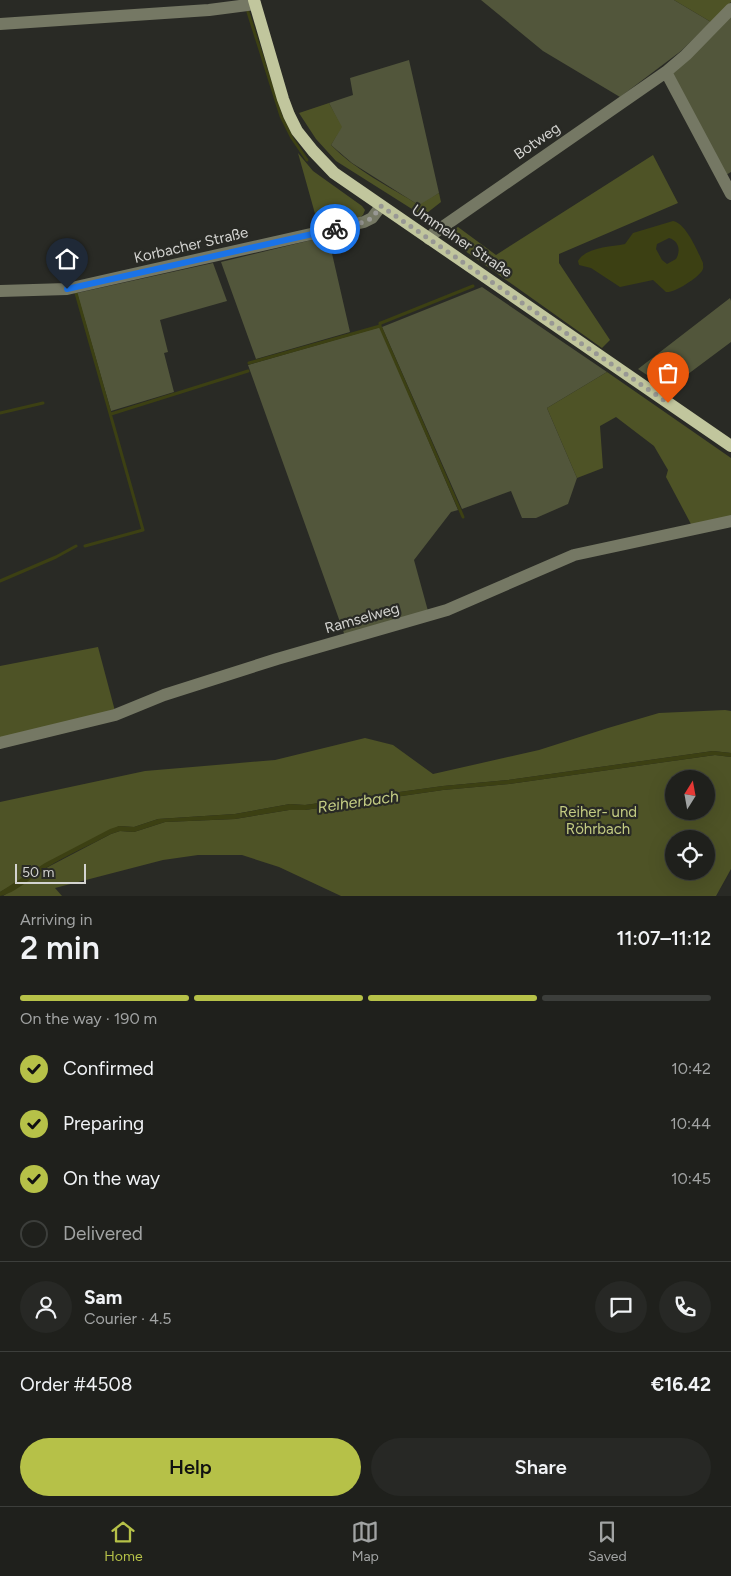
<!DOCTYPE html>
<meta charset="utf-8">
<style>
:root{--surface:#1f201c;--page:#272825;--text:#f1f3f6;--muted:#a1a3a3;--line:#3c3e3b;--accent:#b6c148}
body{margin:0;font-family:Figtree,sans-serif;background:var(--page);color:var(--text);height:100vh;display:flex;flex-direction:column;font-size:19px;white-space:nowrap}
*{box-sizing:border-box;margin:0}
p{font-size:16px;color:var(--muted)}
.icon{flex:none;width:28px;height:28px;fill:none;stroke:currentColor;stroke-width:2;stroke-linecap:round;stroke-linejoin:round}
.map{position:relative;height:896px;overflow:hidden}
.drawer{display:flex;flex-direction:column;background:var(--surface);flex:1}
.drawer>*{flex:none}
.needle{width:32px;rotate:11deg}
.fabs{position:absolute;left:665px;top:770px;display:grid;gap:10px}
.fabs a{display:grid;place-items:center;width:50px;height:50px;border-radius:50%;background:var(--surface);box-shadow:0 5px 20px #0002,0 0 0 1px var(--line);font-size:25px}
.scale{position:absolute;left:15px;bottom:12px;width:71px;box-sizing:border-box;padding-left:5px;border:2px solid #d3d3d0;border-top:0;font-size:14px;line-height:18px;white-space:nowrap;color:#d3d3d0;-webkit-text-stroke:4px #292a25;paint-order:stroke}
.pin{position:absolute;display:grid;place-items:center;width:42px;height:42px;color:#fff;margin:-51px -21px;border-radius:50% 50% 50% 0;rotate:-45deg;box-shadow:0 0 5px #0007}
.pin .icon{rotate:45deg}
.courier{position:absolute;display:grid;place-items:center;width:50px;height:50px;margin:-25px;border:4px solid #1a73e8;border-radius:50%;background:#fff;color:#222;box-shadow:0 1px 6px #0007}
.overview em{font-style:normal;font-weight:600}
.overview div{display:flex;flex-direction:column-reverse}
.overview{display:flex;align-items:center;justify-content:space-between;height:85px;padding:0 20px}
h1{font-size:32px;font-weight:600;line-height:38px}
.bar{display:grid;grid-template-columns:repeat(4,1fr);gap:8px 5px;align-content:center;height:60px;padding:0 20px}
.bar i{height:6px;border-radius:4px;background:var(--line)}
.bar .selected{background:var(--accent)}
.bar p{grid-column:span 4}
.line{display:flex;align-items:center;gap:12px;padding:0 20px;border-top:1px solid var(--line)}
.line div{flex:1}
.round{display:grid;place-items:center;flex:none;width:52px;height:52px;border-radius:26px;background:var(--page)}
ol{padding:0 20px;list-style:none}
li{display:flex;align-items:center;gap:15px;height:55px}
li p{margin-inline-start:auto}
li .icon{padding:5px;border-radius:50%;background:var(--accent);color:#111;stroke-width:4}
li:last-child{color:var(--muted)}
li i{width:28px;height:28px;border:2px solid var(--line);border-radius:50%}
.cta{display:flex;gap:10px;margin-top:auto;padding:10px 20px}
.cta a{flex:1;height:58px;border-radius:30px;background:var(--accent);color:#111;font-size:20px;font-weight:600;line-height:58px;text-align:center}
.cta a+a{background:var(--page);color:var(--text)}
.dock{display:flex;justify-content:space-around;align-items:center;height:70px;border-top:1px solid var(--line);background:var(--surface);font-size:14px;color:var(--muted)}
.dock a{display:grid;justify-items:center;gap:2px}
.dock .selected{color:var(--accent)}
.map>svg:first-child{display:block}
.green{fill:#52563b}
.forest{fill:#4e5326;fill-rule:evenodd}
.water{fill:#3c4013;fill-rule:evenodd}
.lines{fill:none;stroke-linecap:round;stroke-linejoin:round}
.stream{stroke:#3c4013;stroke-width:3}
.minor{stroke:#757864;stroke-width:12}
.major{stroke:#c1c69d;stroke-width:12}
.done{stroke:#989894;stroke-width:5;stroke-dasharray:0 9}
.route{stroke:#1a73e8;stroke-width:6}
.labels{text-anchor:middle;stroke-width:4.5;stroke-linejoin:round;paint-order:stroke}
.street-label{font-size:15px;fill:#d3d3d0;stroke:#292a25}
.park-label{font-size:15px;fill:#c3cb82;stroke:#292a25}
.water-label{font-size:16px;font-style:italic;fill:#c4cd84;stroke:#292a25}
</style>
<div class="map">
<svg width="731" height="896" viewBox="0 0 731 896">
<rect width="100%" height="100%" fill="#292a25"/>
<path class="green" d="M481,0h193l37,22 -30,29 -61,46 -77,-46z
M731,15v157l-5,3 -56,-101z
M409,60l30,133 -19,13 -68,-43 -21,-18 10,-18 -12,-24 24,-8 -3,-17z
M328,236l22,96 -94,27 -35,-97z
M213,263l14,38 -67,19 8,32 -4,1 10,39 -63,19 -34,-118z
M482,287l125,85 -60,36 30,70 -9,26 -32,14h-14l-11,-27 -49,18 -80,-182z
M730,298l1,3v41l-63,47 -30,-20z
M380,327l78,183 -7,2 -37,48 14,51 -83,25 -97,-271z"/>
<path class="forest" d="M674,0h57v2l-20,20z
M329,103l13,24 -11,18c24,25 59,42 88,60l20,-12 2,9 -18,14 -87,-55 -20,-22 -17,-26z
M298,153l15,18 49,35 3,4 -2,5 -5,4 -39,9z
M653,155l25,48 -119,51v9l51,77 -8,8 -158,-112 14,-9 38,28z
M607,372l124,86v60l-39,8 -26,-49 2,-7 -14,-24 -38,-29 -16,9 3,42 -26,10 -30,-70z
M98,647l17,64 -115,27v-72z
M725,710l6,1v42l-18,-2 -205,29 -65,6 -138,19 -15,-1 -55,10 -77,5 -24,8 -15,-1 -119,66v-90l145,-31 130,-11 90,-22 28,7 40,29 106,-24 69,-22 51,-15z
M715,755l16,2v112l-15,27h-375l-62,-29 -37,-12h-44l-35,5 -108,28 7,8h-59l45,-29 63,-33 9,-3 14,1 31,-10 70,-3 54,-9h16l138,-20 66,-6zM674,779h32v32h-32zM674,839h32v32h-32z"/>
<path class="water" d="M673,221c13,2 25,31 30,42 0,4 1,4 -1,8 -5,7 -27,22 -36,21l-13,-12 -33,7 -29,-19 -12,-3 -1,-4c8,-14 32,-14 47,-17l8,-11zM669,238c10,3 12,13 7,21l-9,5 -5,-4 -6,-11 1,-5z
M713,751l18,2v4l-16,-2 -206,29 -66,6 -138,20h-16l-54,9 -70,3 -31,10 -14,-1 -9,3c-21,11 -44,21 -65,34 -12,8 -32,26 -46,28v-4l45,-29 65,-34 9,-3 15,1 24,-8 77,-5 55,-10 15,1 138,-19 65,-6z"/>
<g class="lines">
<path class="stream" d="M248,12l33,104 11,22 15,22
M76,293l67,237 -58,16
M380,326l83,191
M249,363l131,-37v-3h1l92,-37
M0,413l43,-10
M111,414l137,-43
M0,581l56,-24 20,-11"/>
<path class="minor" d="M0,24l209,-14 46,-6
M666,72l65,122
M429,239l5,-6 232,-161 20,-17 45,-46
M0,291l67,-2 297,-67 8,-4 9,-12
M0,743l115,-28 49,-20 113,-36 170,-49 127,-55 157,-34"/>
<path class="major" d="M254,0l29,99 6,16 8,16 16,20 21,22 397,273"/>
</g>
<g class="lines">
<path class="done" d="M335,229l29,-7 8,-4 9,-12 287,197"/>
<path class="route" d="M67,289l268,-60"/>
</g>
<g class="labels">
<g class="street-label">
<text transform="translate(537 141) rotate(-35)" y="5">Botweg</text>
<text transform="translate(462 241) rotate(34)" y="5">Ummelner Straße</text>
<text transform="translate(191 245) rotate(-13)" y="5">Korbacher Straße</text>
<text transform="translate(362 618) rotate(-16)" y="5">Ramselweg</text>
</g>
<g class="park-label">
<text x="598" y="817">Reiher- und<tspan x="598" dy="17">Röhrbach</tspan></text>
</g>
<g class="water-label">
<text transform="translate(358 801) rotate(-8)" y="6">Reiherbach</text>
</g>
</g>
</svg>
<div class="fabs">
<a><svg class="needle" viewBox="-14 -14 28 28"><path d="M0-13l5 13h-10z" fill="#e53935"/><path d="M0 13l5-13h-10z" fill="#a1a3a3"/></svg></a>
<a><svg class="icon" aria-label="locate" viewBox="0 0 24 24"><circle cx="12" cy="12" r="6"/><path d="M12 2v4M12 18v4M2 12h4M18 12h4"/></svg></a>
</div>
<div class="scale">50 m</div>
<div class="pin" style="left:668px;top:403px;background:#ea580c"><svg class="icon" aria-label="bag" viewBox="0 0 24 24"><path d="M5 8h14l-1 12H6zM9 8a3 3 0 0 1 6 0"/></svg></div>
<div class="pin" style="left:67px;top:289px;background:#1f2937"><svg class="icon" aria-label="home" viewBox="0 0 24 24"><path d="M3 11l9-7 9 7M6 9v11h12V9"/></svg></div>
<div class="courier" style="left:335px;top:229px"><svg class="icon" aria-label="bike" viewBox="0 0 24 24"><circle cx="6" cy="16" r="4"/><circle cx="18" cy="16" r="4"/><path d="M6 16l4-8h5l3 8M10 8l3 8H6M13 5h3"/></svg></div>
</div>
<section class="drawer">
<div class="overview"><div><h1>2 min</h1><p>Arriving in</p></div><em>11:07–11:12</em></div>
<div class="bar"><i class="selected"></i><i class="selected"></i><i class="selected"></i><i></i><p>On the way · 190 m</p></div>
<ol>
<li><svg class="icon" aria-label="check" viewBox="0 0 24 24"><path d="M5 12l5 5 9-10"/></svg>Confirmed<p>10:42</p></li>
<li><svg class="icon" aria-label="check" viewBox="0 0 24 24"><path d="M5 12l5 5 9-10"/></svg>Preparing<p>10:44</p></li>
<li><svg class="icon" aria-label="check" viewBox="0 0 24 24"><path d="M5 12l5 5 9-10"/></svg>On the way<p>10:45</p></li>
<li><i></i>Delivered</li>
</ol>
<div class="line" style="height:90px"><a class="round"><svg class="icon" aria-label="person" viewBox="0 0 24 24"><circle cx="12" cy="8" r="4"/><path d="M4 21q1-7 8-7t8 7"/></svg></a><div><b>Sam</b><p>Courier · 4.5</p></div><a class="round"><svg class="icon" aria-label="chat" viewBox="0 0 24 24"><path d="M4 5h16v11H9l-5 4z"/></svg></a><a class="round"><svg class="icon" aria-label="phone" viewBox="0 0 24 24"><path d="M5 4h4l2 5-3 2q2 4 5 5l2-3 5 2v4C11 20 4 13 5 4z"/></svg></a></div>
<div class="line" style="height:65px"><div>Order #4508</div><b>€16.42</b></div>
<div class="cta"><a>Help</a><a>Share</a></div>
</section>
<nav class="dock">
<a class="selected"><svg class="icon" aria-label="home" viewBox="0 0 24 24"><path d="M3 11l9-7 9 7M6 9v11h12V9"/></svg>Home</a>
<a><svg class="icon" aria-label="map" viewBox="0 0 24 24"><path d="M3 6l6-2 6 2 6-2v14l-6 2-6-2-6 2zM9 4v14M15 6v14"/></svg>Map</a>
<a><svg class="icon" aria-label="saved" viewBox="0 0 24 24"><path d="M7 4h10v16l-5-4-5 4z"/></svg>Saved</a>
</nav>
